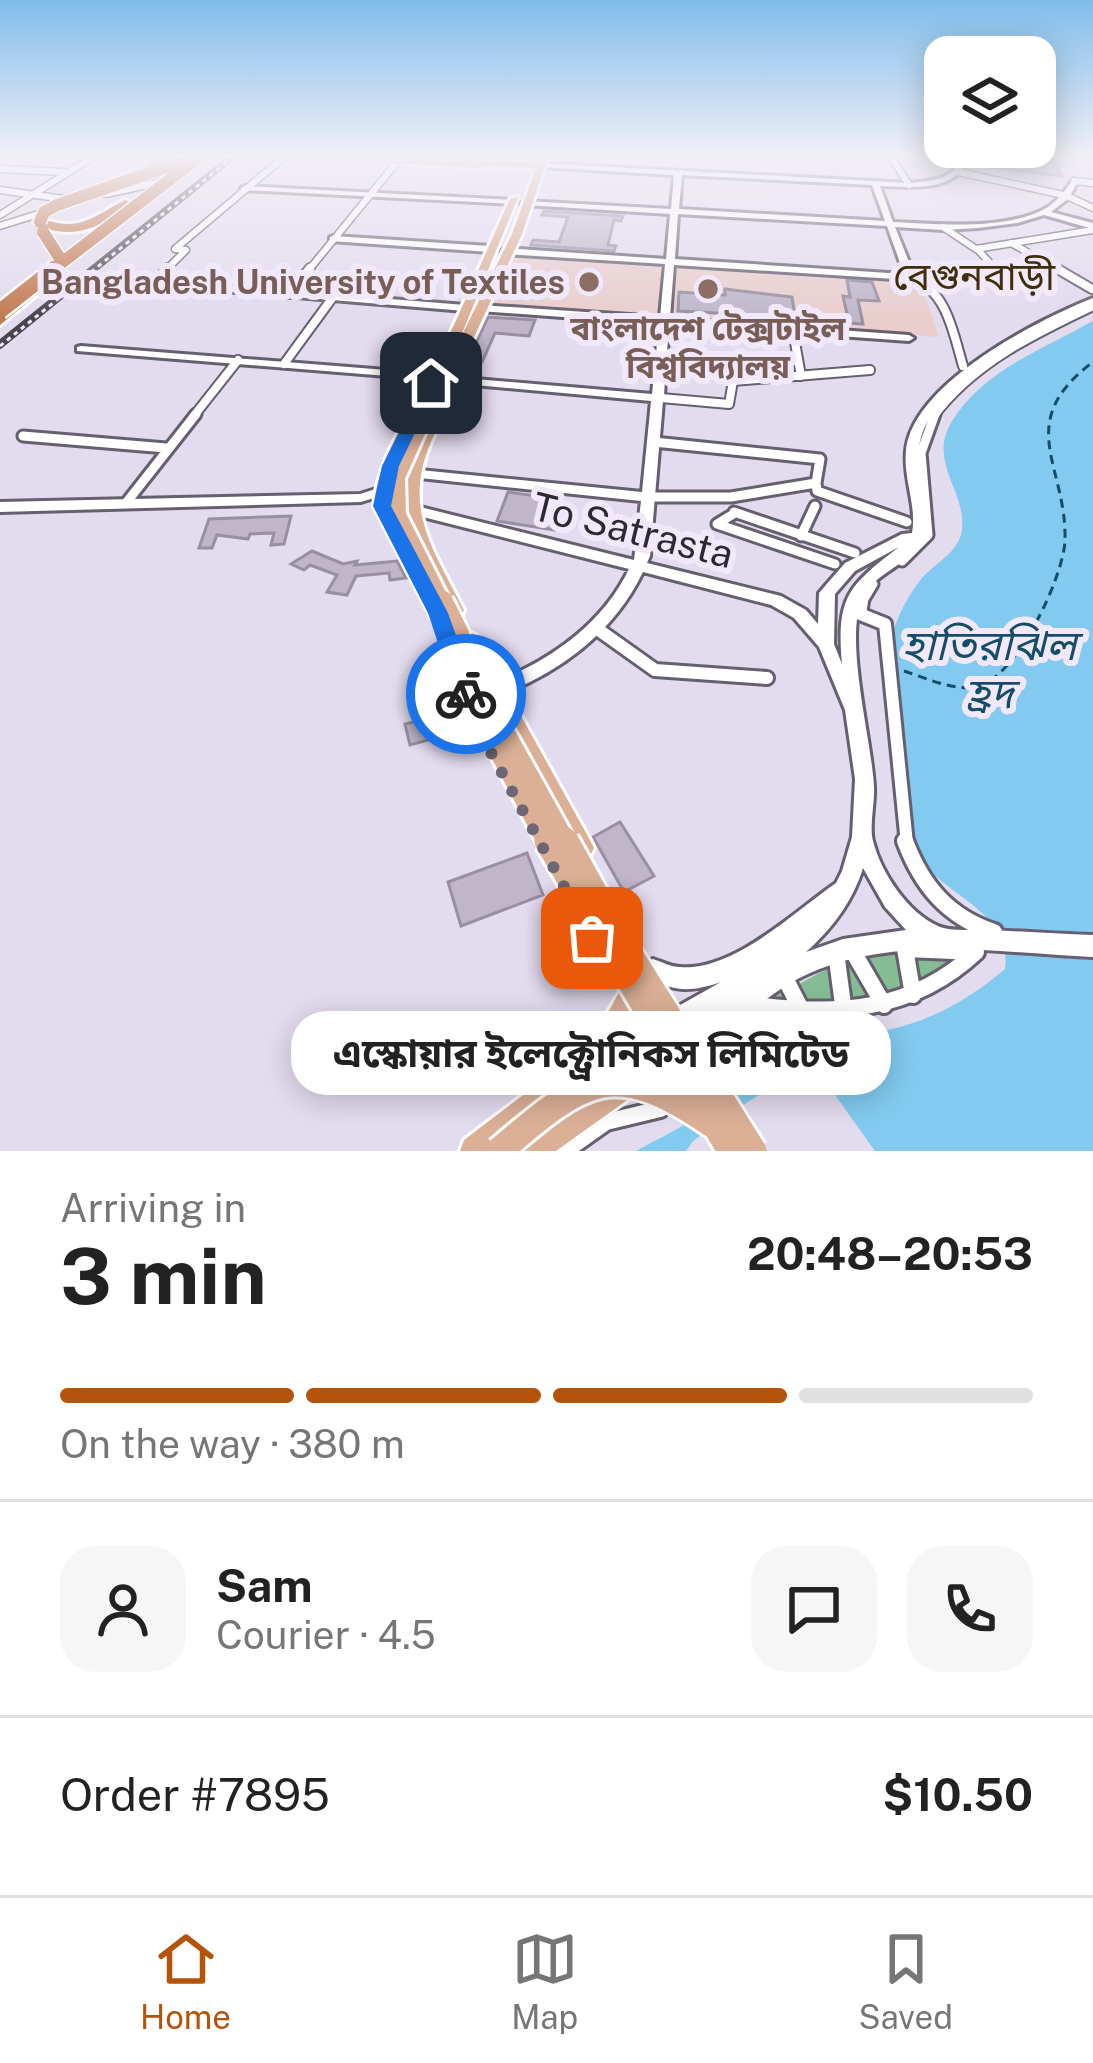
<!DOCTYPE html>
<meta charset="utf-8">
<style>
:root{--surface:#fff;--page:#f6f6f6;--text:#222;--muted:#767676;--line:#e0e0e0;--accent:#b45309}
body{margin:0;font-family:"Public Sans","Noto Sans Bengali",sans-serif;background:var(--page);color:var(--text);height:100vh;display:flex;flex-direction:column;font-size:45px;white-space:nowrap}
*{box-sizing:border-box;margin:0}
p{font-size:39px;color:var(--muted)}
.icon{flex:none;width:66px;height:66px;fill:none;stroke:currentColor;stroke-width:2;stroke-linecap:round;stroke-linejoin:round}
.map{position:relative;height:1151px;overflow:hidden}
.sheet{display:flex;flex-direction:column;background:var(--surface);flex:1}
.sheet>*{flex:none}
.tools{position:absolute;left:924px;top:36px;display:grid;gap:24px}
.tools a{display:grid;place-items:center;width:132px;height:132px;border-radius:24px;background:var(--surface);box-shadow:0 6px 30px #0003;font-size:60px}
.pin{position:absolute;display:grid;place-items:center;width:102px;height:102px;color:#fff;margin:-51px;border-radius:24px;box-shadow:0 6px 18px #0006}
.courier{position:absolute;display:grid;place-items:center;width:120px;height:120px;margin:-60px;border:9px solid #1a73e8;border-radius:50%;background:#fff;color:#222;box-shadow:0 3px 15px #0007}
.bubble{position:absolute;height:84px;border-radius:36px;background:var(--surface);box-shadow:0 6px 30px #0003;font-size:39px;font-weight:700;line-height:84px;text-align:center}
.summary em{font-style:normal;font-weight:700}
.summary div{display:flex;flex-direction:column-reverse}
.summary{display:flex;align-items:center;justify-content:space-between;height:204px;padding:0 60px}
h1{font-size:78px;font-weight:700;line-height:90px}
.bar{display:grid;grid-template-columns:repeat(4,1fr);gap:18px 12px;align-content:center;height:144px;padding:0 60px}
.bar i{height:15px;border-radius:9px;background:var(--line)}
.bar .active{background:var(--accent)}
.bar p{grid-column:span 4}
.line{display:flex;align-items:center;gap:30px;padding:0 60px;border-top:3px solid var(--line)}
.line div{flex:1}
.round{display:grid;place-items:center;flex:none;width:126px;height:126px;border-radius:36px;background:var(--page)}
.tabs{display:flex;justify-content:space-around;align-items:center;height:168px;border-top:3px solid var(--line);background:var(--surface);font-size:33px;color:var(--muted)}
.tabs a{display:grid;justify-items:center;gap:6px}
.tabs .active{color:var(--accent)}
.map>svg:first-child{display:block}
.education{fill:#e9cecd}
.green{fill:#84bc94}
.water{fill:#82caef}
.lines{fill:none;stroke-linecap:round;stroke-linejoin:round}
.ferry{stroke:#144d67;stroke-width:3;stroke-dasharray:9 6;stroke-linecap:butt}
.building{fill:#bfb7c9;stroke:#9890a1;stroke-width:3}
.street-far4-casing{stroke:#665f6f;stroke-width:9}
.street-far3-casing{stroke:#665f6f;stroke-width:12}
.street-far2-casing{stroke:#665f6f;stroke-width:15}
.street-far1-casing{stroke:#665f6f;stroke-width:18}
.street-casing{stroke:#665f6f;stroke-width:22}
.secondary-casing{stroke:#665f6f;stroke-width:6}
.primary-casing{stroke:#fff;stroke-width:6}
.highway-casing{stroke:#fff;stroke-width:6}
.street-far4{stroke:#fff;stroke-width:6}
.street-far3{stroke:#fff;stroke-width:8}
.street-far2{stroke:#fff;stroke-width:9}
.street-far1{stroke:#fff;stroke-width:12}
.street{stroke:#fff;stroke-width:16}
.secondary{fill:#fff;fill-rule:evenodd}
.primary{fill:#dbb097;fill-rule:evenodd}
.highway{fill:#c37b51;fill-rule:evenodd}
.tram{stroke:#49454e;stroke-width:3}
.rail-casing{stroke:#49454e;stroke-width:6}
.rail{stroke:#f1e8fb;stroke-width:3;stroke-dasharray:4.5;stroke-linecap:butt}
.primary-bridge-far4-casing{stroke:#fff;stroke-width:14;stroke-linecap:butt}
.primary-bridge-far3-casing{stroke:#fff;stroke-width:18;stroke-linecap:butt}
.primary-bridge-far2-casing{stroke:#fff;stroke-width:22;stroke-linecap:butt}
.primary-bridge-far1-casing{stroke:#fff;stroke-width:27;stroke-linecap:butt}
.primary-bridge-casing{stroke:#fff;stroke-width:33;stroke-linecap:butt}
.highway-bridge-far1-casing{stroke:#fff;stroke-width:15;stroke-linecap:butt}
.highway-bridge-casing{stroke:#fff;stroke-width:20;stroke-linecap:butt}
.primary-bridge-far4{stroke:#dbb097;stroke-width:10}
.primary-bridge-far3{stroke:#dbb097;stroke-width:14}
.primary-bridge-far2{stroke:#dbb097;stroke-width:16}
.primary-bridge-far1{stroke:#dbb097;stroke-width:21}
.primary-bridge{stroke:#dbb097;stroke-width:27}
.highway-bridge-far1{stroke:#c37b51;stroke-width:12}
.highway-bridge{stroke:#c37b51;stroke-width:15}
.route{fill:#1a73e8}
.done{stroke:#6c6772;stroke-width:12;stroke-dasharray:0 21.6}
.education-dot{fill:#8d6e63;stroke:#f1e8fb;stroke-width:4.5}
.labels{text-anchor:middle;stroke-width:12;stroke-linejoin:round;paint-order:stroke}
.far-education-label{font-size:33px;font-weight:bold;fill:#785e54;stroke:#f1e8fb;text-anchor:end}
.far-quarter-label{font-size:39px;fill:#402e06;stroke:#f1e8fb}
.street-label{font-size:39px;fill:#2c2930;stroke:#f1e8fb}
.water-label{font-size:42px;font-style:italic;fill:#144d67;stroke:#f1e8fb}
</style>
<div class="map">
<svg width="1093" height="1151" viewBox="0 0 1093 1151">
<rect width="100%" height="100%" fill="#e3dbee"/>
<path class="education" d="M510,253l410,28 19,56 -447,-33z"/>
<path class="green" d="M901,952l66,1 -58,36 -65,15 -81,-1 77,-41z"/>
<path class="water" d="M1093,321v830h-218l-45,-63c-33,-33 -106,32 -137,53l-7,10h-50c51,-28 117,-57 147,-110 90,-3 150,-11 222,-72 8,-54 -54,-71 -83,-107 -21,-28 -21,-80 -18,-112 -37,-48 -18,-128 18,-172 14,-16 38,-26 40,-49 4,-38 -34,-67 -11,-106 31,-52 92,-74 142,-102z"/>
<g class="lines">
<path class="ferry" d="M904,671c22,7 49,20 72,16 39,-7 88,-110 89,-147 2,-75 -53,-117 28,-178"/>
</g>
<path class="building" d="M977,157l76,4 9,15 -87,-11z
M544,211l79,5 -2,5 -7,-1 -6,25 8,1 -2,5 -83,-6 2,-5 26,2 9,-25 -26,-2z
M847,280l25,2 7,19 -21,-1 5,24 -14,-1 -6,-27 7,1z
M725,289l67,8 3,20 -117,-6 1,-19 46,3z
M488,317l47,3 -6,16 -34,-3 -13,29 -14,-2z
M508,492l42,6 -3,11 10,1 2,6 -4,14 -58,-9z
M291,516l-7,28 -13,1 3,-12 -24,1 -2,5 -31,-4 -5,13h-13l10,-29z
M312,551l31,13 14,-3 -2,4 42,-4 9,17 -16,2 -1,-7 -33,3 -9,19 -20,-3 10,-17 -27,-10 -6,5 -13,-6z
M451,712l6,20 -47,13 -5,-21z
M620,822l34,54 -30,16 -31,-55z
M527,853l16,42 -82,31 -13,-44z"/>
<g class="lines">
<g class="street-far4-casing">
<path id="street-far4" d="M891,157l18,28
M0,169l64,3
M959,172l109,24
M1074,181l19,2
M0,190l71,10
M106,194l64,-14
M1067,196l26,12
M0,215l93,-58
M0,226l48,-15
M943,227l33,22 117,-19
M1011,243l50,28
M979,251l18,20
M165,271l21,-21 -11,-1 109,-92
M308,271l93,-114"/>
</g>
<g class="street-far3-casing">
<path id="street-far3" d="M995,268l4,7
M1056,268l36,21
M910,277c37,13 43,55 53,89
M153,283l15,-15
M289,294l21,-26
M793,331l8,45
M284,364l49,-67
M661,398l68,6 4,-23 137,-11
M193,417l45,-57
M933,417c40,-54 101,-83 160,-111"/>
</g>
<g class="street-far2-casing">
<path id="street-far2" d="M23,436l143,12
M816,483l1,8 90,31
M650,497h81l85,-14 4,-24 -166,-17
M126,503l70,-89
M734,512l121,41
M735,513l-18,11 118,40
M801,536l14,-30
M902,561l26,-26 -7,-82 14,-39
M861,604l12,-20"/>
</g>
<g class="street-far1-casing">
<path id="street-far1" d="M862,601l-2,13 25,10 22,220
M596,628l59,42 112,8"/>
</g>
<g class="street-casing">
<path id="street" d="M905,841c17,45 43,76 89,91
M905,949l8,46
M907,949l69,3
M855,955l29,50
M837,960l7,52
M788,984l15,29
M723,1083l-14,-43 46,-35c83,11 158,6 221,-53
M565,1151l41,-29 54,-13"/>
</g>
<g class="secondary-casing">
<path id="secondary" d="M962,157h7c-12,36 -59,30 -89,29l13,36c46,2 115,9 155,-15 12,-8 18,-19 26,-28l4,2 -9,17 -18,14 42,11v6l-49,-14 -27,8 -39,5 -35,2 -48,-3 20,50 -5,3 -236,-15 -4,53 239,17 5,3 -5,3 -240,-17 -5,71 3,3 -4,3 -13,155 -3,7 134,33 25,14 12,14 1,-31 26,-30 57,-29 10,-1c5,-28 -9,-54 -6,-82 6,-67 131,-131 187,-153v7c-55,27 -181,82 -174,156 2,24 18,58 4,81 -15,23 -47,30 -60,55 -20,40 9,144 11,190 1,17 -5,38 -1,54 8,32 35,72 65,85 13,6 31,3 45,4 37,1 73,4 110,5v22c-89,-4 -199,-22 -283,16 -42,18 -77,58 -116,75l-8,-4 -4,-8 4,-8 5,-4 -10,5 -8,-4 -4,-8 4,-8 48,-27c-32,11 -45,9 -76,-4l-3,-8 3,-8 8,-3c9,3 18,8 27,8 54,4 114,-55 156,-84l6,-12 10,-34 3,-58 -10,-69 -26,-63 -25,-29 -23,-13 -128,-33c-30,62 -85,102 -148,125l-6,-2 -3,-5 3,-5c58,-23 112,-58 140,-116l-226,-57 -2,-3 2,-3 5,-2 226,56 7,-59 -231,-24 -7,-4 7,-4 232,23 9,-91 -199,-18 -6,-3 6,-3 200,17 7,-70 -179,-13 -5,-3 5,-3 180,12 5,-53 -159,-10 -5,-3 5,-3 160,11 4,-45 -145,-9 -4,-2 4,-2 146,8 3,-34 -134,-8 -3,-4 372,20c22,-2 45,-3 53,-26zM682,175l190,10 13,36 -206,-12zM678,214l209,12 17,48 -229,-15zM899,547c-51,39 -63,50 -57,117l-8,-20 1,-50 20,-23zM863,868l22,39 21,23 -63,9 -37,13c26,-23 47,-51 57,-84z
M245,186l269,14 4,2 -4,2 -272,-14 -1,-2z
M333,236l157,10 5,3 -5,3 -160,-11v-4z
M153,280l312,25 5,3 -5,3 -315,-26 -2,-2z
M81,346l356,28 6,3 -6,3 -360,-29v-4z
M382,487l5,1 2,3 -2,3 -26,8 -361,10v-10l360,-8z"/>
</g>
<g class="primary-casing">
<path id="primary" d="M540,157h8l-26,77 -60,129c-5,28 -20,53 -31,79 -29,68 3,108 33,168l-2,5h-13l-2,6h-14l-59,-115c4,-52 37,-90 59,-136 27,-56 51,-114 77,-171l8,-2 -60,146 54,-109 24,-66 -57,-2 -4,-3 4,-3 59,2zM447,369l-2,11 -33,71 -10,42 -11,4 12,-44zM403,504l10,37 26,56 -46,-86z
M469,632l7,3 114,205 4,8 -4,8 -8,4 -8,-4 -115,-216 3,-5z
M630,987l10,4 4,10 -15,29 37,-18 10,4 4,10 -2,6 12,3 4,10 -4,10 -134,96h-41l4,-11 128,-89 -67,35 -81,65h-39l4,-11 101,-77 43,-51 12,-21z"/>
</g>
<g class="highway-casing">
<path id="highway" d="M164,157h13l-60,27 -9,-2z
M125,200l6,3c-27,25 -64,40 -97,19l6,-4c40,15 52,-1 85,-18z
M53,269l12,3 -65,53v-11z"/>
</g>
<use href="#street-far4" class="street-far4"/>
<use href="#street-far3" class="street-far3"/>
<use href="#street-far2" class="street-far2"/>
<use href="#street-far1" class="street-far1"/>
<use href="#street" class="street"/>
<use href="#secondary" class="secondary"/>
<use href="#primary" class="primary"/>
<use href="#highway" class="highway"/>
<path class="tram" d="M0,341l229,-184"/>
<g class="rail-casing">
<path id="rail" d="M0,346l233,-189"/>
</g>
<use href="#rail" class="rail"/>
<g class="primary-bridge-far4-casing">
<path id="primary-bridge-far4" d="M359,157l120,6"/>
</g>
<g class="primary-bridge-far3-casing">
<path id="primary-bridge-far3" d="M423,417l15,-33"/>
</g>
<g class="primary-bridge-far2-casing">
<path id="primary-bridge-far2" d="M425,414l-28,63 1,38 45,89"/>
</g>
<g class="primary-bridge-far1-casing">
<path id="primary-bridge-far1" d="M442,601l16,32 27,90 64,121
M492,711l74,133"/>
</g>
<g class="primary-bridge-casing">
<path id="primary-bridge" d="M548,841l183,310
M565,841l56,101 132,209
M499,1151c84,-72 114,-96 213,-27"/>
</g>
<g class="highway-bridge-far1-casing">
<path id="highway-bridge-far1" d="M40,222l4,-10 13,-7 133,-46
M43,232l18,28
M51,271l148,-114"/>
</g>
<g class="highway-bridge-casing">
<path id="highway-bridge" d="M0,311l55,-43"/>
</g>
<use href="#primary-bridge-far4" class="primary-bridge-far4"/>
<use href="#primary-bridge-far3" class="primary-bridge-far3"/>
<use href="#primary-bridge-far2" class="primary-bridge-far2"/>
<use href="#primary-bridge-far1" class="primary-bridge-far1"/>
<use href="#primary-bridge" class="primary-bridge"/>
<use href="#highway-bridge-far1" class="highway-bridge-far1"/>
<use href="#highway-bridge" class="highway-bridge"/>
</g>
<linearGradient id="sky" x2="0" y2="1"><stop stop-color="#7fbdeb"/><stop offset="0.49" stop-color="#f2eff7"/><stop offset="1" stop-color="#f2eff7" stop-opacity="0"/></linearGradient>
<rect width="1093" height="318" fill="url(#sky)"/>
<path class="route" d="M431,378l8,5 -40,83 -8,40 57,107 29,81 -11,9 -11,-9 -27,-81 -55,-107 9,-40 42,-83z"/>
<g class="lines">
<path class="done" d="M466,694l16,42 110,202"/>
</g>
<g class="education-dot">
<circle cx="589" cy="282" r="12"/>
<circle cx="708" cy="289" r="12"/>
</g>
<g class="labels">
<g class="far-education-label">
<text x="565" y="294">Bangladesh University of Textiles</text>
<text x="708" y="340" text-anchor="middle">বাংলাদেশ টেক্সটাইল<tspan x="708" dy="38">বিশ্ববিদ্যালয়</tspan></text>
</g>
<g class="far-quarter-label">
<text x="974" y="290">বেগুনবাড়ী</text>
</g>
<g class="street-label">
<text transform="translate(633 530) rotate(14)" y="14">To Satrasta</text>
</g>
<g class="water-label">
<text x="989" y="660">হাতিরঝিল<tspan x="989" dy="48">হ্রদ</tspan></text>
</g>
</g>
</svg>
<div class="tools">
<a><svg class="icon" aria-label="layers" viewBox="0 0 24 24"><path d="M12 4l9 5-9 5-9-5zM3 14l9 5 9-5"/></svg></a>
</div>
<div class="pin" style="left:592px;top:938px;background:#ea580c"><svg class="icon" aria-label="bag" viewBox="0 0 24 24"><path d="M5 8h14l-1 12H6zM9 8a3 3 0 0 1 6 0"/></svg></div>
<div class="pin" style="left:431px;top:383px;background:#1f2937"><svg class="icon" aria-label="home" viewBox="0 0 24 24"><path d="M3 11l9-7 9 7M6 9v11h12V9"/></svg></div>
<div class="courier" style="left:466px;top:694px"><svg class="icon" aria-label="bike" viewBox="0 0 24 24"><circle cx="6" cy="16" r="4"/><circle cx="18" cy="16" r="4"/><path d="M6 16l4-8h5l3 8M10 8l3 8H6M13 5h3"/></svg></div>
<div class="bubble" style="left:291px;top:1011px;width:600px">এস্কোয়ার ইলেক্ট্রোনিকস লিমিটেড</div>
</div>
<section class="sheet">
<div class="summary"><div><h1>3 min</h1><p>Arriving in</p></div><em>20:48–20:53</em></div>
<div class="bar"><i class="active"></i><i class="active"></i><i class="active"></i><i></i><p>On the way · 380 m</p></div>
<div class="line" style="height:216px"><a class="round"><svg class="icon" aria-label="person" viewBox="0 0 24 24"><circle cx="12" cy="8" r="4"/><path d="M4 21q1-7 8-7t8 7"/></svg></a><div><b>Sam</b><p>Courier · 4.5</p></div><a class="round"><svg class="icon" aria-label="chat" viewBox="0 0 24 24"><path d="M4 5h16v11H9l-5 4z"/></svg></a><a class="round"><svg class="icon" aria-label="phone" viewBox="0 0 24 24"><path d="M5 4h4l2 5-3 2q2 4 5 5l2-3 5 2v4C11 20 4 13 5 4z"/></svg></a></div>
<div class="line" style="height:156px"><div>Order #7895</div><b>$10.50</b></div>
</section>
<nav class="tabs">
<a class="active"><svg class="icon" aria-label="home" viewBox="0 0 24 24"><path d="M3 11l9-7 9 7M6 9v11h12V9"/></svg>Home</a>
<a><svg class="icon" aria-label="map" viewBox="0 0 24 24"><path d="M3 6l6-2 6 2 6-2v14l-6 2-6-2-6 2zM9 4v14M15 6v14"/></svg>Map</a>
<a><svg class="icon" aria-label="saved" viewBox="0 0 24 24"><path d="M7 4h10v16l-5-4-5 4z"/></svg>Saved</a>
</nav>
